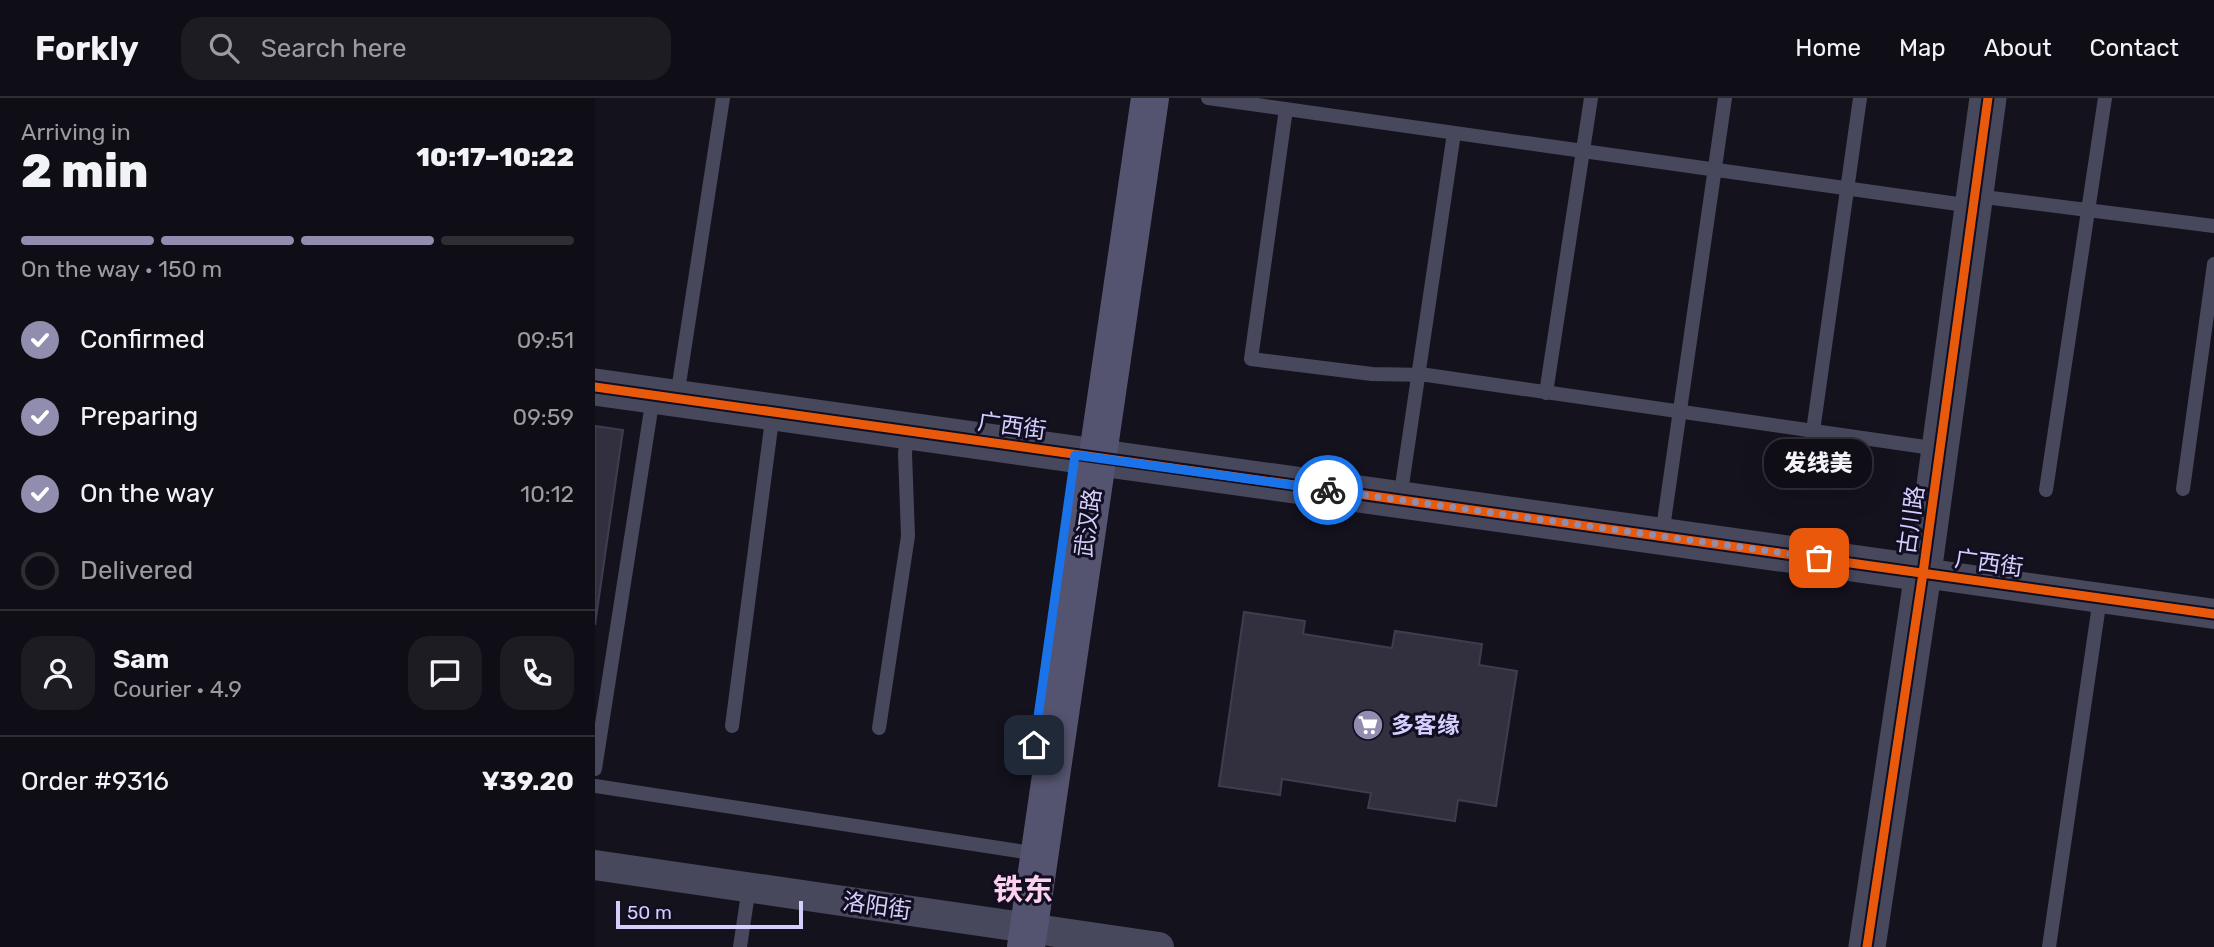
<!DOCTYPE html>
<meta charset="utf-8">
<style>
:root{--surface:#0f0e16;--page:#1d1c23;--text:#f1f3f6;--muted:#9b9ca1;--line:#2f2e35;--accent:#918daf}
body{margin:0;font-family:Rubik,"Noto Sans SC",sans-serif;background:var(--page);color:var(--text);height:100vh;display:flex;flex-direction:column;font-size:26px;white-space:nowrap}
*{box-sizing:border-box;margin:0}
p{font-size:23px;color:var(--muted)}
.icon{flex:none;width:38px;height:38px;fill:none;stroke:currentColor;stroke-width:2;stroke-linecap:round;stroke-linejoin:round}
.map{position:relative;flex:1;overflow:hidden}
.panel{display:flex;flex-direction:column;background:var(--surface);width:595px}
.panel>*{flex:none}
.scale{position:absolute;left:21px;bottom:18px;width:187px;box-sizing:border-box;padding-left:7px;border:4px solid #d4cffd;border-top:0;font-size:19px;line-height:24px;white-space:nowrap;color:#d4cffd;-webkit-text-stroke:5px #110e21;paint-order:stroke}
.pin{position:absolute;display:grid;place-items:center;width:60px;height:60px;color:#fff;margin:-30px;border-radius:14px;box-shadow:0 4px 10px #0006}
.courier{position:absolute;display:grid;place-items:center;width:70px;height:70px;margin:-35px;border:5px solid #1a73e8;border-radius:50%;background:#fff;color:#222;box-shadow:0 2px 9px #0007}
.bubble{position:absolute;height:49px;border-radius:21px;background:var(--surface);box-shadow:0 7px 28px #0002,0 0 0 2px var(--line);font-size:23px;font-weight:800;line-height:49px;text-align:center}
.overview em{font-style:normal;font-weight:800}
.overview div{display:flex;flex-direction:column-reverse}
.overview{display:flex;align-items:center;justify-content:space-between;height:119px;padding:0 21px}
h1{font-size:46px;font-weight:800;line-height:52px}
.bar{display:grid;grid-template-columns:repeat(4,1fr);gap:10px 7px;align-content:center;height:84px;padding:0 21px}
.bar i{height:9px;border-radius:5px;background:var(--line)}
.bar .current{background:var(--accent)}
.bar p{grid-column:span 4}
.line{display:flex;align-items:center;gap:18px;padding:0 21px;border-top:2px solid var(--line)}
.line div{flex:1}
.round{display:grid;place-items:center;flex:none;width:74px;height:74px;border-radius:21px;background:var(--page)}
ol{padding:0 21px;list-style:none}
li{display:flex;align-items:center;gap:21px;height:77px}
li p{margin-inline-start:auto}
li .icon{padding:7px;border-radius:50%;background:var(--accent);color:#fff;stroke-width:4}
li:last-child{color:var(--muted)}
li i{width:38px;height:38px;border:4px solid var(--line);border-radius:50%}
header{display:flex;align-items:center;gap:42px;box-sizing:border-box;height:98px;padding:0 35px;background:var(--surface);border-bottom:2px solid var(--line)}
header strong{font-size:33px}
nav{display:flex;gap:38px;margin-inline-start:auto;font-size:24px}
.search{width:490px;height:63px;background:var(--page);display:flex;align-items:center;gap:18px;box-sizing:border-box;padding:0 24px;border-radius:21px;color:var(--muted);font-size:26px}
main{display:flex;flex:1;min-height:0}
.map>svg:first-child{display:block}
.building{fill:#32303f;stroke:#403c50;stroke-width:2}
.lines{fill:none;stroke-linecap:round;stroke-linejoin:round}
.service{stroke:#48485d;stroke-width:14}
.minor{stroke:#48485d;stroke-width:30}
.tertiary{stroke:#48485d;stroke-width:37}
.secondary{stroke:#555470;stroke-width:38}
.cycleway-casing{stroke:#110e21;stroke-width:13}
.cycleway{stroke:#e8590c;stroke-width:9}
.done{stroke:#918daf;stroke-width:7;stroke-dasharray:0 12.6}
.route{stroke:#1a73e8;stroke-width:9}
.labels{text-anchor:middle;stroke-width:6;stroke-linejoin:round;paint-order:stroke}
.street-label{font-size:23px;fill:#d4cffd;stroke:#110e21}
.poi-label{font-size:23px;font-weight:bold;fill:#d4cffd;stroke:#110e21;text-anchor:start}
.district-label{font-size:30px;font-weight:bold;fill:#fdd1ed;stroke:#110e21}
</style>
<header>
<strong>Forkly</strong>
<div class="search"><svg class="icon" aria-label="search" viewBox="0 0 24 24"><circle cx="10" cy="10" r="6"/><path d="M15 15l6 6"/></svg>Search here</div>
<nav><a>Home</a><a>Map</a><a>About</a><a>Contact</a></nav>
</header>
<main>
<section class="panel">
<div class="overview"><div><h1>2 min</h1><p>Arriving in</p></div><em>10:17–10:22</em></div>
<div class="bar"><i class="current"></i><i class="current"></i><i class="current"></i><i></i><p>On the way · 150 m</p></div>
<ol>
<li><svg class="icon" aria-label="check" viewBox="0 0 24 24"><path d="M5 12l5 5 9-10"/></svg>Confirmed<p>09:51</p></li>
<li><svg class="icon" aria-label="check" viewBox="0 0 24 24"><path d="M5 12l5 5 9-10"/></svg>Preparing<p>09:59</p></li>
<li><svg class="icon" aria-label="check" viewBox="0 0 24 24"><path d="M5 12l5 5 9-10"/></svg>On the way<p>10:12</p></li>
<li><i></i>Delivered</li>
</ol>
<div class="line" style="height:126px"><a class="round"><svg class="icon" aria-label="person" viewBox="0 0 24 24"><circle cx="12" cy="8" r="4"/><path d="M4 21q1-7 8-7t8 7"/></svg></a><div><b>Sam</b><p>Courier · 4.9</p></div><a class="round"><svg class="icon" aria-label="chat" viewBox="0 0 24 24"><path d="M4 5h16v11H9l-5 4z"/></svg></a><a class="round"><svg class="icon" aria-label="phone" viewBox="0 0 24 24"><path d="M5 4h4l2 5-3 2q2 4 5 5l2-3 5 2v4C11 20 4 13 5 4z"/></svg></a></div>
<div class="line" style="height:91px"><div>Order #9316</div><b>¥39.20</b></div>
</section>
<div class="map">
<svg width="1619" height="849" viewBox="0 0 1619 849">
<rect width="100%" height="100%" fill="#14121d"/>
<path class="building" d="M0,328l28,4 -28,195z
M649,514l61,9 -2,13 89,14 3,-17 87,13 -3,21 38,6 -21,135 -38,-6 -3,21 -87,-13 3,-15 -89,-14 -2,16 -61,-9z"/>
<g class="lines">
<path class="service" d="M613,0l764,108
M691,11l-35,250 121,15 55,1 512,74
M1381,98l238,30
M951,295l45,-295
M82,299l46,-299
M1218,333l47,-333
M1588,391l31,-225
M1451,392l59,-392
M805,401l54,-366
M1067,437l63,-437
M137,628l41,-314
M284,630l29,-192 -3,-83 3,-22
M0,671l58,-372
M0,688l443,68
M145,849l9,-60
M1454,849l51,-349"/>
<path class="minor" d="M1328,475l291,41
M0,767l564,82"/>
<path class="tertiary" d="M0,289l1328,186
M1272,849l56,-374 65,-475"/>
<path class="secondary" d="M431,849l124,-849"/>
<g class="cycleway-casing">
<path id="cycleway" d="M0,289l1619,227
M1272,849l56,-374 65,-475"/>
</g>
<use href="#cycleway" class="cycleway"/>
</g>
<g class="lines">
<path class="done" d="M733,392l491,68"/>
<path class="route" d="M439,647l41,-290 253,35"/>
</g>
<defs>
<g id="supermarket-disc" transform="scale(1.575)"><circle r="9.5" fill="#918daf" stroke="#110e21"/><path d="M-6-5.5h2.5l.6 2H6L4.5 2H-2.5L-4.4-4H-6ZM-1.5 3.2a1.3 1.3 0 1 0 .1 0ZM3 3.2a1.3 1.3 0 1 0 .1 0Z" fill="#fff"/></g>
</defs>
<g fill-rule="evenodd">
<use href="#supermarket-disc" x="773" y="627"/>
</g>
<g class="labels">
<g class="street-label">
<text transform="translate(417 328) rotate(8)" y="8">广西街</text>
<text transform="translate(1316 422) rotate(-82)" y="8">古川路</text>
<text transform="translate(493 425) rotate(-82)" y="8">武汉路</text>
<text transform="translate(1394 465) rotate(8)" y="8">广西街</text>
<text transform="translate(282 808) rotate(8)" y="8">洛阳街</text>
</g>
<g class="poi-label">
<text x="796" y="635">多客缘</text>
</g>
<g class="district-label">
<text x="428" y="802">铁东</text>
</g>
</g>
</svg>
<div class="scale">50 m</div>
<div class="pin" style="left:1224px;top:460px;background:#ea580c"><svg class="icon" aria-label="bag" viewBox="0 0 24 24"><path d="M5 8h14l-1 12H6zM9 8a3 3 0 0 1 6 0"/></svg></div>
<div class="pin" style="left:439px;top:647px;background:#1f2937"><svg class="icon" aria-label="home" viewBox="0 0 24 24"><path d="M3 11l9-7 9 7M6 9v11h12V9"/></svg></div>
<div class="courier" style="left:733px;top:392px"><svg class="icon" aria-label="bike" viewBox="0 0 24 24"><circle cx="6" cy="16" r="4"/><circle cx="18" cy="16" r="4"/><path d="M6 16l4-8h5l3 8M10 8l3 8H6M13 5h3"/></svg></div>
<div class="bubble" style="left:1169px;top:341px;width:108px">发线美</div>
</div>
</main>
